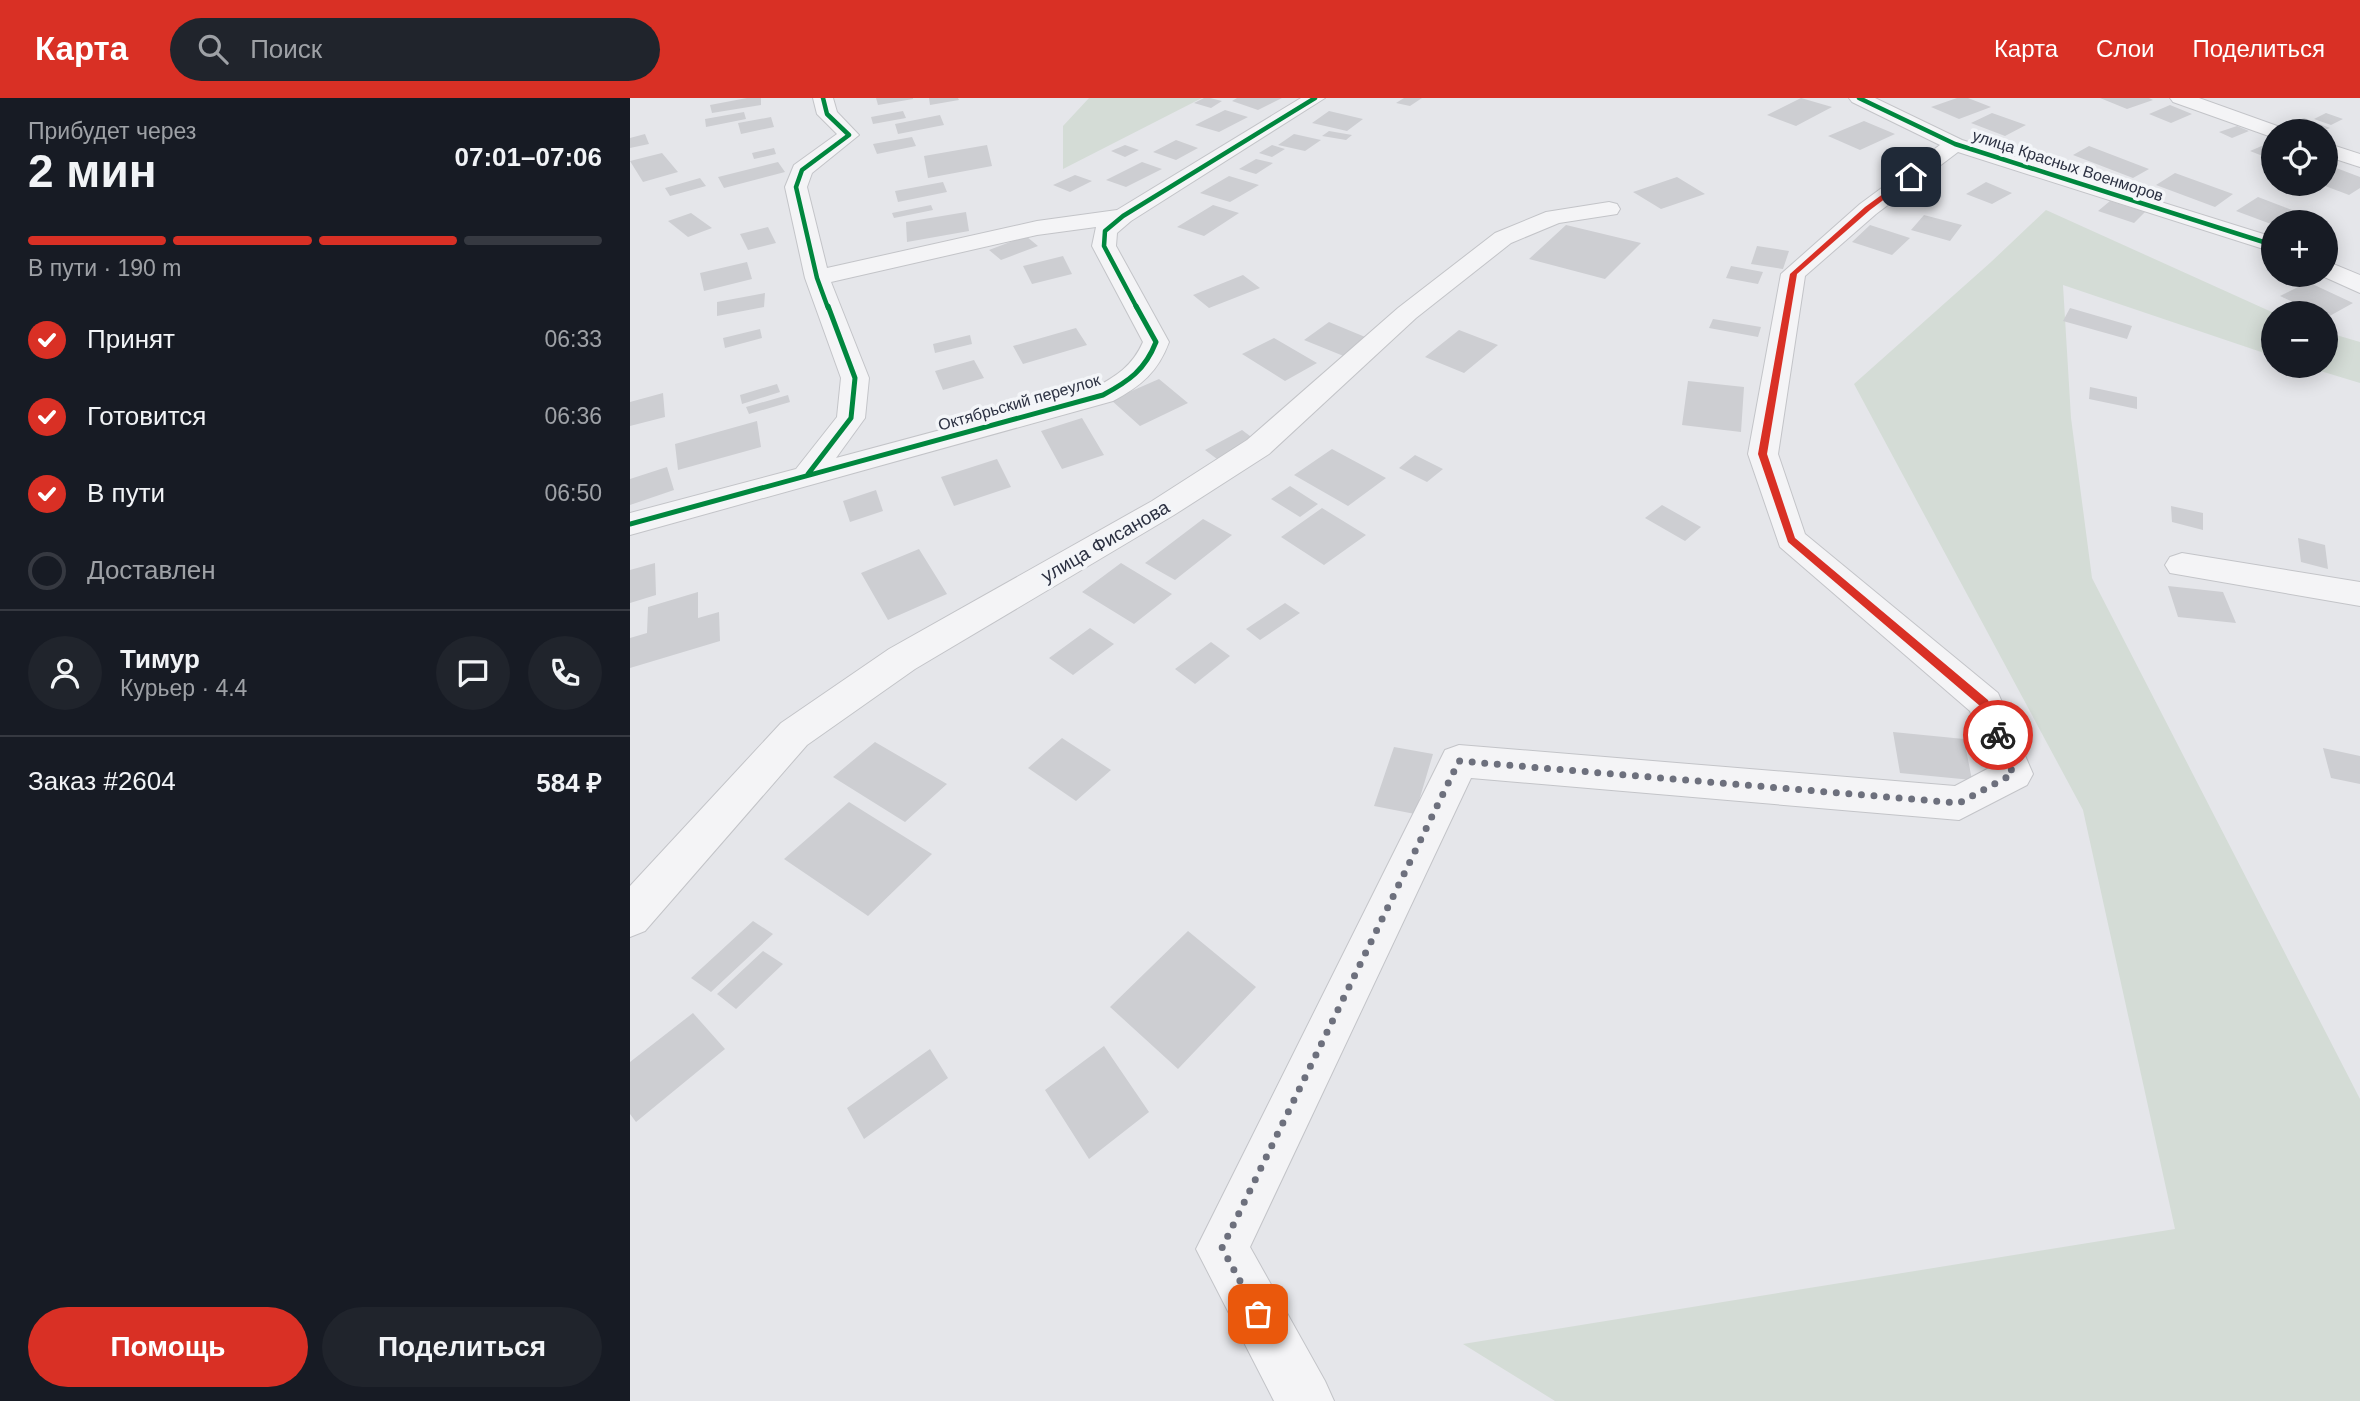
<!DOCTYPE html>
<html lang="ru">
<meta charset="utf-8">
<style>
:root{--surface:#171b24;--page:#20242c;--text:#f1f3f6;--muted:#9ea1a6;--line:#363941;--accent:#d93025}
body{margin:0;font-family:Arial,sans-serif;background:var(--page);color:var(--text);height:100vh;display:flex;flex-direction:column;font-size:26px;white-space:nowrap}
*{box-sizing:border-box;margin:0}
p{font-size:23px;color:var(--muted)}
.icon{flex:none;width:38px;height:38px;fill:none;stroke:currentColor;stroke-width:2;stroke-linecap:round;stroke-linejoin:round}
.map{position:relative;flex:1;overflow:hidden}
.panel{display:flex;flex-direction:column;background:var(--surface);width:630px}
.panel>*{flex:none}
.buttons{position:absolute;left:1631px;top:21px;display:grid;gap:14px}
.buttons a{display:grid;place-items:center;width:77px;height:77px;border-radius:50%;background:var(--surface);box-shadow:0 4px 18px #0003;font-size:35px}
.pin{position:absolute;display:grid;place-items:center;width:60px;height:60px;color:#fff;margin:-30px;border-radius:14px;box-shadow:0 4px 10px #0006}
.courier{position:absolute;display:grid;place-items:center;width:70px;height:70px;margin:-35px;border:5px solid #d93025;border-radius:50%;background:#fff;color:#222;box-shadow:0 2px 9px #0007}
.overview em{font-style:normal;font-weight:700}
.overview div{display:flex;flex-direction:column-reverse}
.overview{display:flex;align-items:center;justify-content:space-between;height:119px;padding:0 28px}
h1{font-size:46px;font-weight:700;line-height:52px}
.bar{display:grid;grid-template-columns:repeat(4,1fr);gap:10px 7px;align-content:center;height:84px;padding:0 28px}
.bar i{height:9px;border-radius:5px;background:var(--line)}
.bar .on{background:var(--accent)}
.bar p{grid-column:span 4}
.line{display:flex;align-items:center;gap:18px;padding:0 28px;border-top:2px solid var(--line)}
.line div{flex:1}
.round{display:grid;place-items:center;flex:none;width:74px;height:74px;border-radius:37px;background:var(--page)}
ol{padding:0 28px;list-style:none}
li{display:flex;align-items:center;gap:21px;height:77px}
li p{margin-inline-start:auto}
li .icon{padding:7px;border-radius:50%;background:var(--accent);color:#fff;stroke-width:4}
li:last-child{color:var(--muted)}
li i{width:38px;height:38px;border:4px solid var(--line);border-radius:50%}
.button{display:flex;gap:14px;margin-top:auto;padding:14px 28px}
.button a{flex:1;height:80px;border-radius:42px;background:var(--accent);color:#fff;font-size:28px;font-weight:700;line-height:80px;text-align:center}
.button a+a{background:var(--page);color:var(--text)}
header{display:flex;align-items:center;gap:42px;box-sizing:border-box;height:98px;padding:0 35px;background:var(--accent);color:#fff}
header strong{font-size:33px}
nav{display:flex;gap:38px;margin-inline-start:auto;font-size:24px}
.search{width:490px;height:63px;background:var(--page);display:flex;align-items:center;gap:18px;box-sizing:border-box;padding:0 24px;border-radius:38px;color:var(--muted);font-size:26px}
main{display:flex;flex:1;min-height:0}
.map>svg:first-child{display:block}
.green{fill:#d4dcd6}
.building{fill:#cdced2}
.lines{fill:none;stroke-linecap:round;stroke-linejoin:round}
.minor-casing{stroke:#c3c4c8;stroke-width:2}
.minor{fill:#f4f4f6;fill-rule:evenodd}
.cycleway-far1-casing{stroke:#f3f5f8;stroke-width:7}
.cycleway-casing{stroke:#f3f5f8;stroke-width:9}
.cycleway-far1{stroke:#00873e;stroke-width:4.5}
.cycleway{stroke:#00873e;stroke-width:5}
.route{fill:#d93025}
.done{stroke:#6d707d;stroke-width:7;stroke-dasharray:0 12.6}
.labels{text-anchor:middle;stroke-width:7;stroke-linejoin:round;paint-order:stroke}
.far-street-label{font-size:16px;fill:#2c3142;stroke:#f3f5f8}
.street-label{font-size:19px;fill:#2c3142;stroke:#f3f5f8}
</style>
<header>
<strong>Карта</strong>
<div class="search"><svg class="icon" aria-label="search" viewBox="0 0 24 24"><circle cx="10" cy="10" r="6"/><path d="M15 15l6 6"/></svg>Поиск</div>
<nav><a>Карта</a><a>Слои</a><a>Поделиться</a></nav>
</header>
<main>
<section class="panel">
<div class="overview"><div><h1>2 мин</h1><p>Прибудет через</p></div><em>07:01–07:06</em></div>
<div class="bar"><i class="on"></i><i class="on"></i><i class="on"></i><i></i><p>В пути · 190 m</p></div>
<ol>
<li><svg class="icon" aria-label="check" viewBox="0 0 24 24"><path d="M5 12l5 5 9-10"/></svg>Принят<p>06:33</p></li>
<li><svg class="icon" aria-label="check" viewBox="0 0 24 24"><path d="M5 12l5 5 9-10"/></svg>Готовится<p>06:36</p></li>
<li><svg class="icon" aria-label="check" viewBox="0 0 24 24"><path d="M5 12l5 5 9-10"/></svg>В пути<p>06:50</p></li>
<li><i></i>Доставлен</li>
</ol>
<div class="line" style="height:126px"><a class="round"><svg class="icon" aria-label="person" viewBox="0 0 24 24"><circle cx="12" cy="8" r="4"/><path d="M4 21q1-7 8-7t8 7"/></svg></a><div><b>Тимур</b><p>Курьер · 4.4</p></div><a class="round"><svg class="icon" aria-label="chat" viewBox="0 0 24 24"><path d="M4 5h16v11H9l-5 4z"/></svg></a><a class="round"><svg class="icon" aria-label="phone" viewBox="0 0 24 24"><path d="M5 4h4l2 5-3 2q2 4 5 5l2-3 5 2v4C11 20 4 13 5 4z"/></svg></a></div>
<div class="line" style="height:91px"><div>Заказ #2604</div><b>584 ₽</b></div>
<div class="button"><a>Помощь</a><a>Поделиться</a></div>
</section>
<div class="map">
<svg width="1730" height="1303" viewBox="0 0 1730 1303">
<rect width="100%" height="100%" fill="#e5e6ea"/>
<path class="green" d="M459,0h113l-139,71v-43z
M1416,112l228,103 -1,43 -210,-71 8,133 21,160 268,521v302h-805l-92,-57 712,-115 -92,-419 -229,-426 137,-122z
M1696,234l34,10v41l-56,-17h22z"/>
<path class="building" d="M117,0h14v7l-49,8 -2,-8z
M246,0h37v1l-35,6z
M299,0h29l1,2 -29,5z
M574,0h6l12,3 -11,7 -17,-5z
M607,0h45l-24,12 -26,-9z
M774,0h18l-12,8 -14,-3z
M1171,0l31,9 -36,19 -29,-11z
M1327,0h11l23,9 -32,12 -28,-12z
M1470,0h49l4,2 -26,9z
M1540,7l22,9 -21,9 -22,-9z
M595,12l23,7 -29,15 -24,-7z
M273,13l3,7 -33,6 -2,-7z
M699,13l34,8 -16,12 -35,-8z
M114,14l2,7 -40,8 -1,-8z
M1362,15l34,12 -21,11 -34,-13z
M1696,15l17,6 -12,6 -17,-6z
M310,17l4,10 -46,9 -3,-10z
M141,19l3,10 -33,7 -3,-11z
M1674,20l26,10 -8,3 -26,-10z
M1234,23l31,13 -35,16 -32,-14z
M1607,28l12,5 -17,7 -13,-6z
M699,33l23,4 -6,5 -24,-4z
M15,36l4,10 -19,4v-10z
M664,36l27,6 -16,11 -27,-6z
M282,39l4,9 -39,8 -4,-10z
M546,42l22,8 -22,12 -23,-8z
M357,47l5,21 -64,12 -4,-22z
M495,47l14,5 -14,7 -14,-6z
M642,47l13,4 -13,8 -13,-4z
M1634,47l9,4v11l-23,-9z
M1459,48l60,23 -16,9 -60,-23z
M144,50l2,6 -22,5 -2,-6z
M32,55l16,19 -35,10 -13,-21z
M626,61l17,4 -17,11 -17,-5z
M148,64l7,10 -61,16 -6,-11z
M512,64l20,7 -36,18 -20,-7z
M1701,68l29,11v11l-11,7 -29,-11h6v-15z
M1545,75l58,21 -18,13 -59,-22z
M445,77l17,6 -22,11 -17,-7z
M599,78l30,9 -29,17 -30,-9z
M1047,79l28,17 -44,15 -28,-17z
M70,80l6,8 -36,10 -5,-8z
M313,84l4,10 -49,10 -3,-11z
M1356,84l26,11 -20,11 -26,-10z
M1628,99l34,13 -21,14 -35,-13z
M1480,103l35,11 -11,11 -36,-12z
M301,107l2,5 -39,8 -2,-5z
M583,107l26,8 -35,23 -27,-9z
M336,114l3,19 -62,11 -1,-20z
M61,115l21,15 -24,9 -20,-16z
M1294,117l38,10 -12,16 -39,-11z
M936,127l75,18 -36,36 -76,-20z
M1240,127l40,13 -18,17 -40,-13z
M138,129l8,16 -28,7 -8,-16z
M396,138l12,10 -37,14 -12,-10z
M1127,148l32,5 -6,18 -32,-5z
M433,158l9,18 -40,10 -9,-18z
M117,164l5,17 -48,12 -4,-18z
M1101,168l32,6 -5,12 -32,-6z
M613,177l17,13 -51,20 -16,-13z
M1678,184l45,21 -27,15v-5h-10l-36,-17z
M135,195l-1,14 -47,9v-14z
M1440,210l62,18 -5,13 -64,-18z
M1083,221l48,8 -3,10 -49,-9z
M699,224l41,17 -24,18 -42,-17z
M446,230l11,17 -64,19 -10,-18z
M130,231l2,9 -37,10 -2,-10z
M829,232l39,15 -34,28 -39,-16z
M340,237l2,9 -37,9 -2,-9z
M644,240l43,25 -32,18 -43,-27z
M344,262l10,18 -41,12 -8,-19z
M529,281l29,24 -48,23 -29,-26z
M1058,283l56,6 -3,45 -59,-7z
M147,286l3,8 -38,12 -2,-9z
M1460,289l47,10v12l-48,-10z
M33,295l2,24 -35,9v-24z
M158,297l2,7 -41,12 -3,-7z
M452,320l22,37 -42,14 -21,-38z
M127,323l4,26 -83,23 -3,-26z
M612,332l12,9 -37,20 -12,-9z
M702,351l54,29 -38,28 -54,-31z
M785,357l28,14 -16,13 -28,-14z
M367,361l14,28 -57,19 -13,-29z
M37,369l7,23 -44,15v-26z
M660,388l28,18 -18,13 -29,-18z
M246,392l7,21 -33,11 -7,-21z
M1032,407l39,22 -16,14 -40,-23z
M1541,408l32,7v17l-31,-8z
M692,410l44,27 -42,30 -43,-28z
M573,421l29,16 -57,45 -30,-17z
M1668,440l27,7 3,24 -27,-7z
M289,451l28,45 -59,26 -27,-47z
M25,465l1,32 -26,8v-33z
M491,465l51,31 -38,30 -52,-32z
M1538,488l55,6 13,31 -58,-6z
M68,494v26l21,-6 1,29 -90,27v-30l17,-5 1,-26z
M655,505l15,10 -40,27 -14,-11z
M460,530l24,16 -41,31 -24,-17z
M581,544l19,14 -35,28 -20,-15z
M1263,634l71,7 8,41 -72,-7z
M432,640l49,32 -35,31 -48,-33z
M245,644l72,42 -42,38 -72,-45z
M764,649l39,7 -18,60 -41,-8z
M1693,650l37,8v28l-29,-6z
M219,704l83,52 -64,62 -84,-57z
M123,823l20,13 -62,58 -20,-14z
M558,833l68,56 -78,82 -68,-62z
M133,853l20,13 -47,45 -19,-15z
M63,915l32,36 -89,73 -6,-8v-52z
M474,948l45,66 -60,47 -44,-69z
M300,951l18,29 -84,61 -17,-31z"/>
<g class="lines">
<g class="minor-casing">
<path id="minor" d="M183,0h20l4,14 22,23 -47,38 -5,14 20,81 210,-47 80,-11 184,-112h24l-194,123 -14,12 -1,13 53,96c-11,30 -28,44 -56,59l-483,134v-22l166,-44 41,-52 4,-39 -36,-100 -20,-91 9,-22 43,-31 -20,-20zM466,129l-4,19 51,96c-11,25 -27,34 -50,47l-257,69 29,-40 4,-40 -38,-96 206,-47z
M1219,0h26l87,42 311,97v15l-315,-100 -82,62 -71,62 -27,178 27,80 193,159 35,81 -6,11 -68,35 -488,-42 -221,469 75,134 9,20h-60l-78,-152 249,-499 14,-5 496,41 36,-19 -21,-56 -190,-164 -32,-93 33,-180 79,-70 80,-59 -88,-43z
M1540,0h29l81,29 3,4h-10v6l-7,-2 -93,-33z
M1696,45l34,11v13l-34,-11z
M979,104l8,2 3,5 -3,5 -58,9 -48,20 -95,75 -147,136 -95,61 -259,154 -108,76 -162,186 -15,6v-51l151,-163 108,-74 263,-148 95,-61 151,-132 97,-75 51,-21z
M1696,163l34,14v18l-40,-18h6z
M1552,455l178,29v24l-190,-33 -5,-8 5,-8z"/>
</g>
<use href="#minor" class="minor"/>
<g class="cycleway-far1-casing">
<path id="cycleway-far1" d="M193,0l4,16 22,21 -47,35 -6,17 21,91 11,30
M1229,0l96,46 318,101
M507,210l-33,-62 1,-15 18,-15 192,-118"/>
</g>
<g class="cycleway-casing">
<path id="cycleway" d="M178,376l43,-56 4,-40 -27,-72
M0,426l473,-129c26,-14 42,-25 53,-53l-20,-36"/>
</g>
<use href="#cycleway-far1" class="cycleway-far1"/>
<use href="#cycleway" class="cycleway"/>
</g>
<path class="route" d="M1279,77l5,2 -44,33 -73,64 -30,180 28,84 193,162 15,35 -5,5 -6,-5 -12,-29 -192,-164 -30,-88 32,-180 75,-67z"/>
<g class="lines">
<path class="done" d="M628,1216l-36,-66 237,-487 500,42 54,-29 -15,-39"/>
</g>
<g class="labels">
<g class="far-street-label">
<text transform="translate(1438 67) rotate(18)" y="6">улица Красных Военморов</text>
<text transform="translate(389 304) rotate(-16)" y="6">Октябрьский переулок</text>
</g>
<g class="street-label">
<text transform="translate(475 443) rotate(-30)" y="7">улица Фисанова</text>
</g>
</g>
</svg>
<div class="buttons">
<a><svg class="icon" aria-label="locate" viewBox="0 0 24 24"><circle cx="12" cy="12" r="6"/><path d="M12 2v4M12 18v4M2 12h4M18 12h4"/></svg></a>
<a>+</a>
<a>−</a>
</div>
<div class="pin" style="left:628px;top:1216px;background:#ea580c"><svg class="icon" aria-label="bag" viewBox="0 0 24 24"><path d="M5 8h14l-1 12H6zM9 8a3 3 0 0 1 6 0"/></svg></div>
<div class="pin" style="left:1281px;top:79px;background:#1f2937"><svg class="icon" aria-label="home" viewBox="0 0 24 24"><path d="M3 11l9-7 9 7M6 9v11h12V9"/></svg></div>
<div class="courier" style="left:1368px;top:637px"><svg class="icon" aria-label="bike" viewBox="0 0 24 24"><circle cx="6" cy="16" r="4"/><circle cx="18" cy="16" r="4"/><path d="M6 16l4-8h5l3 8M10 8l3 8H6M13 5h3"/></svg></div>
</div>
</main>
